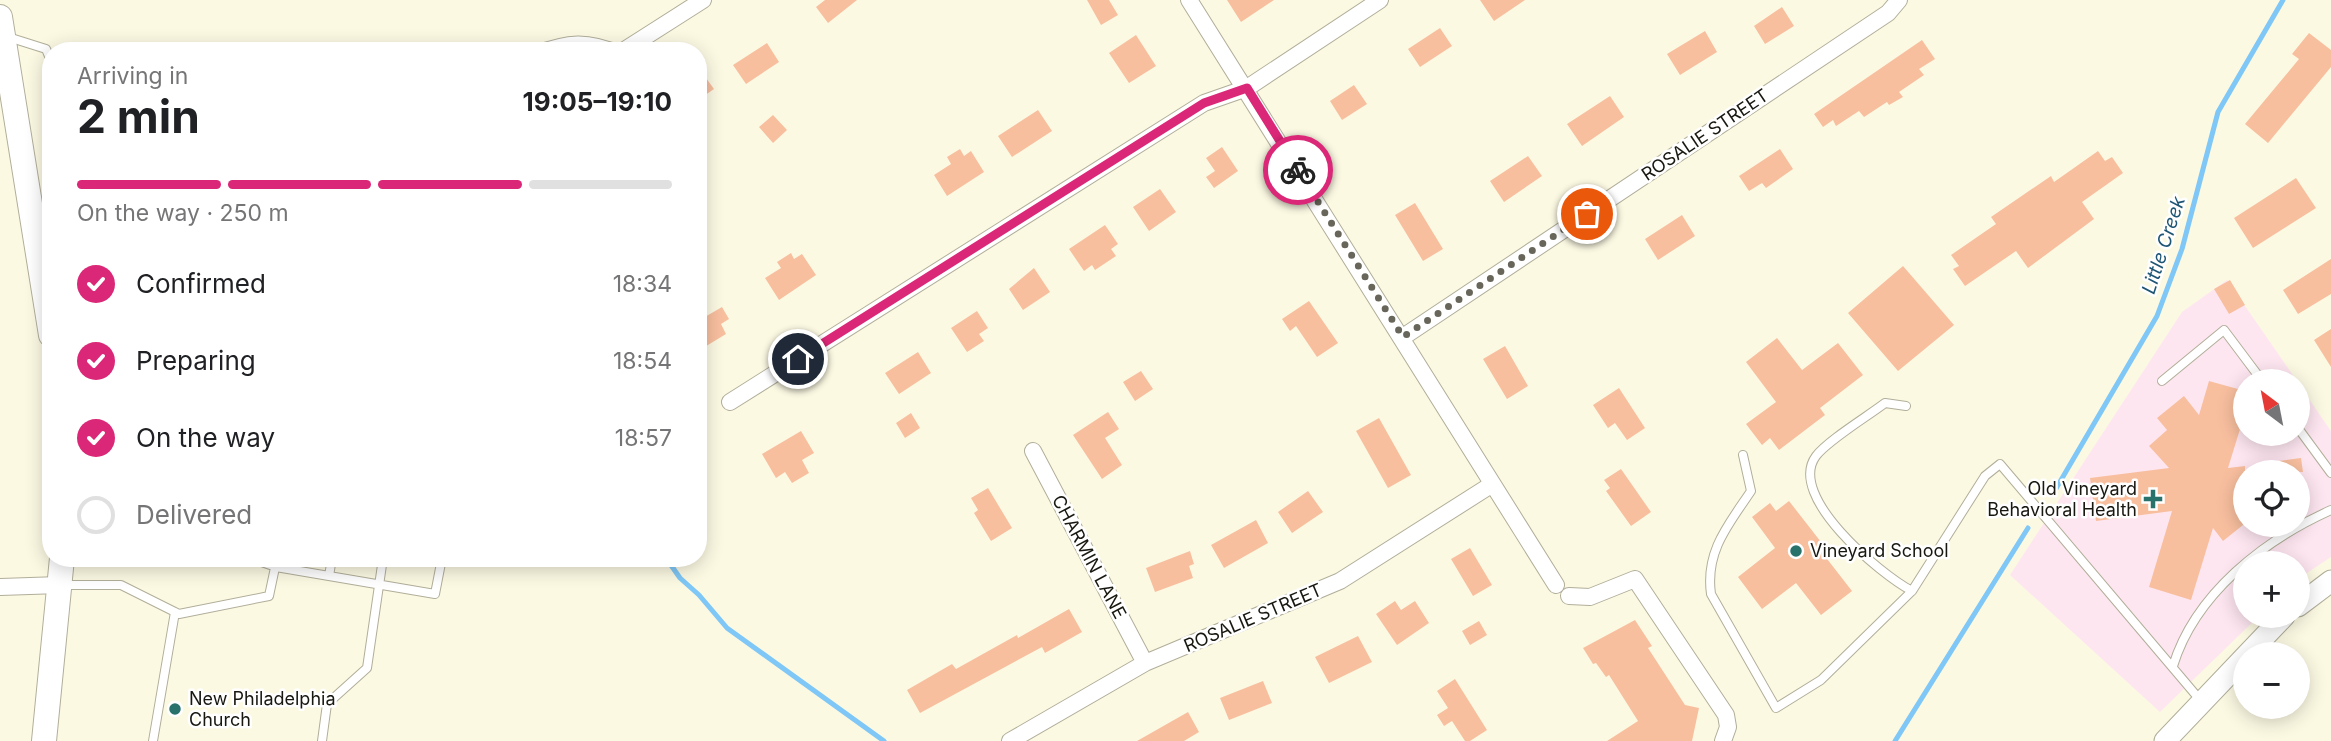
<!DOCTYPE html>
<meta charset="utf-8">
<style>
:root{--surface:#fff;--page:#f6f6f6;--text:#202124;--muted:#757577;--line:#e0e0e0;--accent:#db2777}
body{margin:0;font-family:Inter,sans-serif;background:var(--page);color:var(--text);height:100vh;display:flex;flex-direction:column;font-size:26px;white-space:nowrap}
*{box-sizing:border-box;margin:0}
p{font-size:23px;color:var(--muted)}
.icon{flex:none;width:38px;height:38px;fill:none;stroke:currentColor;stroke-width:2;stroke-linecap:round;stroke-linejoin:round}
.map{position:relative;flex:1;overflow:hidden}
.sheet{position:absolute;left:42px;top:42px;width:665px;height:525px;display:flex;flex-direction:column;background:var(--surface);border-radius:28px;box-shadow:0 4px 18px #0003}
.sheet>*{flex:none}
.needle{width:46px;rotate:328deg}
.buttons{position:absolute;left:2233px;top:369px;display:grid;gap:14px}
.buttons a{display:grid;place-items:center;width:77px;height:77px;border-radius:50%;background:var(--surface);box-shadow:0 4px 18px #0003;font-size:35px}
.pin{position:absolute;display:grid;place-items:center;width:60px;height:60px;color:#fff;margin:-30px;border:4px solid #fff;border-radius:50%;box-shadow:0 2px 7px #0007}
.courier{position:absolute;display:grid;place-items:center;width:70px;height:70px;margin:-35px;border:5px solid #db2777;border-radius:50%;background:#fff;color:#222;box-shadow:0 2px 9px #0007}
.head em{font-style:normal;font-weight:700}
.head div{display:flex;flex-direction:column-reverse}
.head{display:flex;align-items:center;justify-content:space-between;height:119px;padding:0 35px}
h1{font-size:46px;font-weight:700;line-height:52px}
.bar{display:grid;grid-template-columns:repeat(4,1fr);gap:10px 7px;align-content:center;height:84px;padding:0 35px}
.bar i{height:9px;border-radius:5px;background:var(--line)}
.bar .on{background:var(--accent)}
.bar p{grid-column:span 4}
ol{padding:0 35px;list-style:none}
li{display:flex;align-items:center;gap:21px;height:77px}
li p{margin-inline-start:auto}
li .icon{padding:7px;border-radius:50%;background:var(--accent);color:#fff;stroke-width:4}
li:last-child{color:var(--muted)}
li i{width:38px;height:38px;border:4px solid var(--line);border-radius:50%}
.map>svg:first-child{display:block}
.medical{fill:#fee6f1;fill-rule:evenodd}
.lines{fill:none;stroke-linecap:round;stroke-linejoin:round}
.stream{stroke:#7fc7f6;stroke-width:5}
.building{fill:#f8bf9f}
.lane-casing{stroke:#b1ae9a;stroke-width:10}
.street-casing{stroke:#b1ae9a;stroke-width:18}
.secondary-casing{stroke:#b1ae9a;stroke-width:23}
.primary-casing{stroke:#b1ae9a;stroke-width:26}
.lane{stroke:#fff;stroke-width:8}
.street{stroke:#fff;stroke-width:16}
.secondary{stroke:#fff;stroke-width:21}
.primary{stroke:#fff;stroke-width:24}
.done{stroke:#68665a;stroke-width:7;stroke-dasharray:0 12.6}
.route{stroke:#db2777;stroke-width:9}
.poi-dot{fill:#29716b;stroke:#fff;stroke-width:2.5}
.labels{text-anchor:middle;stroke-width:5;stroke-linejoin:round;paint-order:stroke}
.street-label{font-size:18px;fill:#181710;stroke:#fff}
.poi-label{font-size:18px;fill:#181710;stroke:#fff;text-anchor:start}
.water-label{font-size:19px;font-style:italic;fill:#1e5474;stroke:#fff}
</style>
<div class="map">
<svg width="2331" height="741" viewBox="0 0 2331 741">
<rect width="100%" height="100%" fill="#fcf9e3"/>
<path class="medical" d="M2227,280l70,101 -52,1v52h53v-51l33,48v126l-33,22v-15h-53v52h14l-99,96 -150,-137 172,-263zM2245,472h53v53h-53z"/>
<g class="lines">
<path class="stream" d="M2054,492l103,-176 25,-67 36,-137 65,-112
M666,558l14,20 19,17 28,33 157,113
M1895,741l133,-213"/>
</g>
<path class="building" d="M825,0h32l-29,23 -12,-16z
M1087,0h22l9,15 -17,10z
M1227,0h47l-33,22z
M1480,0h45l-31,21z
M1782,7l12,19 -29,18 -11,-18z
M1440,28l12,18 -32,21 -12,-18z
M1705,31l12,21 -37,23 -13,-21z
M2309,33l22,17v17l-63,76 -23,-19 54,-65 -7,-5z
M1136,35l20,31 -27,17 -20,-30z
M1922,40l13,19 -16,10 5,6 -25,17 4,5 -14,8 -2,-3 -23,15 -5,-6 -23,15 -3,-6 -10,7 -9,-13z
M767,43l12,19 -33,22 -13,-19z
M698,67l16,22 -16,11z
M1354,85l13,19 -25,16 -12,-19z
M1610,96l14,21 -42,29 -15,-22z
M1038,110l14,21 -40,26 -14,-21z
M773,115l14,15 -14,13 -14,-16z
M1222,147l16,24 -24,17 -8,-11 9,-6 -9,-13z
M960,149l4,7 7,-5 13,21 -37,24 -13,-21 17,-11 -4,-7z
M1780,149l13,20 -27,19 -4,-5 -13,8 -10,-15z
M2098,151l7,10 7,-4 11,16 -41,29 12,17 -66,49 -12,-17 -51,35 -12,-17 6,-3 -8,-11 45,-31 -5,-7 60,-41 3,6z
M1528,156l14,20 -38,26 -14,-21z
M2296,178l20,30 -63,40 -19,-30z
M1160,189l16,23 -27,19 -16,-24z
M1415,203l28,46 -20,12 -28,-46z
M1682,215l13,21 -37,24 -13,-21z
M1105,225l13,19 -7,5 5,7 -21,14 -3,-5 -8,6 -15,-22z
M791,253l3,6 8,-5 14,21 -37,25 -14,-22 16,-10 -4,-6z
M2331,259v35l-33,20 -15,-24z
M1903,266l51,59 -56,46 -50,-58z
M1034,268l16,24 -27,18 -14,-21z
M2230,280l15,25 -16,9 -15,-25z
M1309,301l29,42 -21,14 -21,-31 -6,5 -8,-12z
M722,307l7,12 -8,5 5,10 -28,17v-30z
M977,311l11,17 -9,6 5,7 -17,11 -16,-24z
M2331,329v38l-17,-27z
M1777,338l25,32 36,-27 25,32 -43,33 5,7 -46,35 -9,-12 -8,7 -16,-21 30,-22 -30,-40z
M1505,346l23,40 -21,13 -24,-40z
M918,352l13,21 -32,21 -14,-21z
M1141,371l12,18 -18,12 -12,-19z
M2209,381l36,10v22l-17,55 17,-2v44h-4l2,15 -20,16 -10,-13 -22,72 -42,-13 23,-76 -76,10 -6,-43 79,-10 -20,-22 18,-16 -10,-12 27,-22 15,19z
M1619,388l26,40 -18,12 -12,-17 -7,5 -15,-23z
M1108,412l11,17 -14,9 17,27 -20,14 -29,-44z
M911,413l9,15 -15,10 -9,-15z
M1379,418l32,57 -23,13 -32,-57z
M801,431l13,22 -12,7 7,13 -17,10 -7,-11 -9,6 -14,-24z
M2301,458l2,14h-45v-8z
M1621,469l30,43 -20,14 -25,-35 4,-3 -6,-8z
M988,488l24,40 -21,13 -17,-28 4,-3 -7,-12z
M1308,491l15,21 -31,21 -14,-21z
M1789,501l32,41 -4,4 35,45 -31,24 -25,-32 -34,26 -24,-32 37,-29 -23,-31 18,-14 6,8z
M1256,520l12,23 -44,25 -13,-23z
M1470,548l22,37 -19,11 -22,-37z
M1190,551l4,13 -5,2 4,12 -38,14 -9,-24z
M1395,601l6,9 14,-9 14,22 -32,22 -21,-31z
M1069,609l13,23 -37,21 -3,-6 -122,66 -13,-23 45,-26 4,5 61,-34 1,3z
M1635,620l17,26 -4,2 37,57 14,3 -7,33h-85l31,-20 -29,-46 -3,2 -10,-14 -3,1 -10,-16z
M1479,621l8,14 -17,10 -8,-14z
M1358,636l14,26 -43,21 -14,-26z
M1455,679l32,51 -17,11h-5l-13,-20 -8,5 -7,-11 11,-7 -11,-17z
M1263,681l9,22 -43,17 -9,-22z
M1188,712l11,20 -15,9h-47z"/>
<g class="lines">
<g class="lane-casing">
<path id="lane" d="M8,37l38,12 5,12
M533,51c35,-13 54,-15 89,0
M2162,381l62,-51 39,52
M1906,406l-21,-3c-17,13 -58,38 -69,53 -30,40 64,118 96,135
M2298,428l33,45
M1743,455l8,36c-22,33 -46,60 -40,103l65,114 45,-28 91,-89 73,-115 15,-12 201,237
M250,558l26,9 159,27 7,-36
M329,576l3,-18
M63,585h58l58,29 90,-18 8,-38
M2173,666c22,-72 91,-126 158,-156
M153,741l22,-129
M322,741l5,-37 40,-36 16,-110"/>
</g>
<g class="street-casing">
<path id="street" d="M1189,0l367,585
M623,51l80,-51
M1403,337l485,-324 11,-13
M730,402l474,-299 43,-15 133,-88
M1033,451l112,212
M0,587l60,-2
M1569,596l21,1 45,-18 91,136 2,12 -5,14
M1010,741l135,-78 195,-82 151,-96"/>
</g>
<g class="secondary-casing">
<path id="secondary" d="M2298,606l33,-25
M2165,741l119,-125"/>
</g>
<g class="primary-casing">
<path id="primary" d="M0,17l51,318
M44,741l18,-183"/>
</g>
<use href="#lane" class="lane"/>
<use href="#street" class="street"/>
<use href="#secondary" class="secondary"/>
<use href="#primary" class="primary"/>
</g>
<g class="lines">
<path class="done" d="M1298,170l105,167 184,-123"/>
<path class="route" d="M798,359l406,-256 43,-15 51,82"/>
</g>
<g class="poi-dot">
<path d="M2149.5 488.5h7v7h7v7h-7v7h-7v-7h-7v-7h7z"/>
<circle cx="1796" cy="551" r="7"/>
<circle cx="175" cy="709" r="7"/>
</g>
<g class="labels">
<g class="street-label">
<text transform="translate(1705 135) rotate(-34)" y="6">ROSALIE STREET</text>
<text transform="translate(1089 557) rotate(62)" y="6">CHARMIN LANE</text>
<text transform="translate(1253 618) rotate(-23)" y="6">ROSALIE STREET</text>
</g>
<g class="poi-label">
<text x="2137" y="495" text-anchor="end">Old Vineyard<tspan x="2137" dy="21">Behavioral Health</tspan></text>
<text x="1810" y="557">Vineyard School</text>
<text x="189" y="705">New Philadelphia<tspan x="189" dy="21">Church</tspan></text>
</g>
<g class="water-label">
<text transform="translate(2163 245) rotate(-72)" y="7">Little Creek</text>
</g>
</g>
</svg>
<div class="buttons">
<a><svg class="needle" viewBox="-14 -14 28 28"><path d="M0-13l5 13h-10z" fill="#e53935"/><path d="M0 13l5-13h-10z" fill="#757577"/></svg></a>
<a><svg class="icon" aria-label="locate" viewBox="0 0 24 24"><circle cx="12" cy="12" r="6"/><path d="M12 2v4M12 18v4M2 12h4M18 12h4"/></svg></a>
<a>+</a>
<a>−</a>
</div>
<div class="pin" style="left:1587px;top:214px;background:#ea580c"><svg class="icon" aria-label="bag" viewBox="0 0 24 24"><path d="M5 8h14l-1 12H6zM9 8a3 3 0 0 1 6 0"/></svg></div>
<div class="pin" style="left:798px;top:359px;background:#1f2937"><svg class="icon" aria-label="home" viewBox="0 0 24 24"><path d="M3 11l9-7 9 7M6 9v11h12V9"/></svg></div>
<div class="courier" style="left:1298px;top:170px"><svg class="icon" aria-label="bike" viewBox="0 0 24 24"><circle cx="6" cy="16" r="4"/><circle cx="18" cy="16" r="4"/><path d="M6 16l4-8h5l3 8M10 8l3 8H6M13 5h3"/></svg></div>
<section class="sheet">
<div class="head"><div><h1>2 min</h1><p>Arriving in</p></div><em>19:05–19:10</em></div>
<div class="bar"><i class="on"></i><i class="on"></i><i class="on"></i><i></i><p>On the way · 250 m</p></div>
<ol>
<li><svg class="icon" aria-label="check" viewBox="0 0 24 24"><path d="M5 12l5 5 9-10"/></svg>Confirmed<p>18:34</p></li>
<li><svg class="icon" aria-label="check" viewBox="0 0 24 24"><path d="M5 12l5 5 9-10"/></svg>Preparing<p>18:54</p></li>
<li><svg class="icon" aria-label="check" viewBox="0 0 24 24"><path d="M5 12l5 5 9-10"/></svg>On the way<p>18:57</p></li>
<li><i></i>Delivered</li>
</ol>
</section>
</div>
